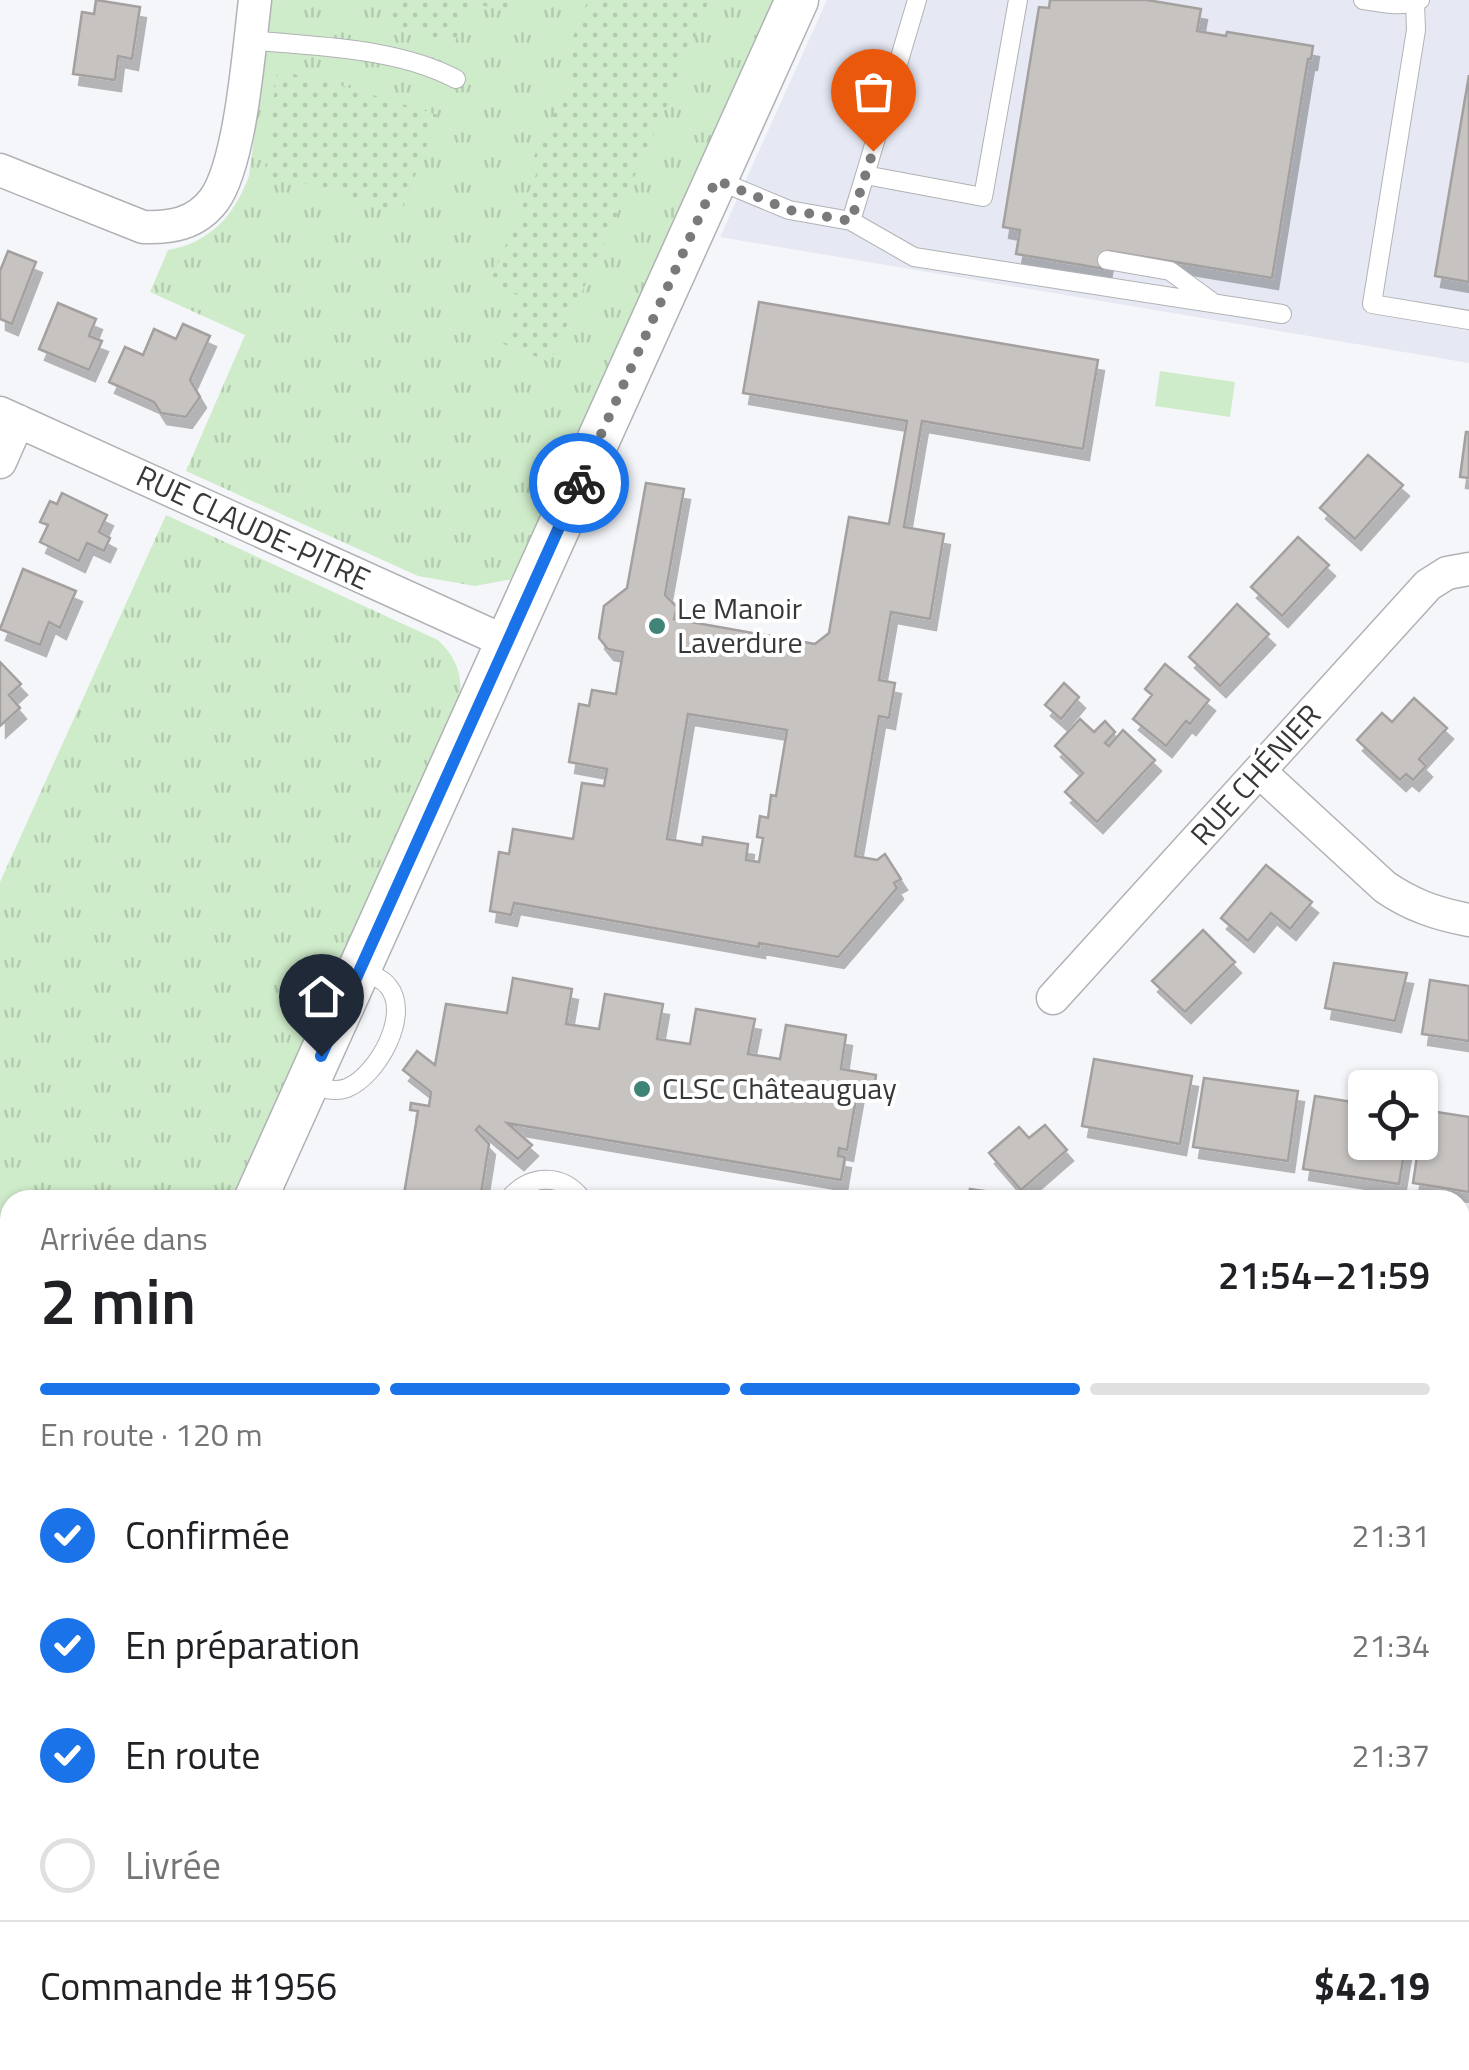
<!DOCTYPE html>
<html lang="fr">
<meta charset="utf-8">
<style>
:root{--surface:#fff;--page:#f2f2f2;--text:#202124;--muted:#757577;--line:#e0e0e0;--accent:#1a73e8}
body{margin:0;font-family:"Titillium Web",sans-serif;background:var(--page);color:var(--text);height:100vh;display:flex;flex-direction:column;font-size:38px;white-space:nowrap}
*{box-sizing:border-box;margin:0}
p{font-size:32px;color:var(--muted)}
.icon{flex:none;width:55px;height:55px;fill:none;stroke:currentColor;stroke-width:2;stroke-linecap:round;stroke-linejoin:round}
.map{position:relative;flex:1;overflow:hidden}
.side{position:absolute;left:0px;top:1190px;width:1470px;height:880px;display:flex;flex-direction:column;background:var(--surface);border-radius:30px 30px 0 0;box-shadow:0 2px 8px #0004}
.side>*{flex:none}
.controls{position:absolute;left:1348px;top:1070px;display:grid;gap:20px}
.controls a{display:grid;place-items:center;width:90px;height:90px;border-radius:10px;background:var(--surface);box-shadow:0 2px 8px #0004;font-size:50px}
.pin{position:absolute;display:grid;place-items:center;width:85px;height:85px;color:#fff;margin:-102px -42px;border-radius:50% 50% 50% 0;rotate:-45deg;box-shadow:0 0 10px #0007}
.pin .icon{rotate:45deg}
.courier{position:absolute;display:grid;place-items:center;width:100px;height:100px;margin:-50px;border:8px solid #1a73e8;border-radius:50%;background:#fff;color:#222;box-shadow:0 2px 12px #0007}
.headline em{font-style:normal;font-weight:600}
.headline div{display:flex;flex-direction:column-reverse}
.headline{display:flex;align-items:center;justify-content:space-between;height:170px;padding:0 40px}
h1{font-size:65px;font-weight:600;line-height:75px}
.bar{display:grid;grid-template-columns:repeat(4,1fr);gap:15px 10px;align-content:center;height:120px;padding:0 40px}
.bar i{height:12px;border-radius:8px;background:var(--line)}
.bar .on{background:var(--accent)}
.bar p{grid-column:span 4}
.line{display:flex;align-items:center;gap:25px;padding:0 40px;border-top:2px solid var(--line)}
.line div{flex:1}
ol{padding:0 40px;list-style:none}
li{display:flex;align-items:center;gap:30px;height:110px}
li p{margin-inline-start:auto}
li .icon{padding:10px;border-radius:50%;background:var(--accent);color:#fff;stroke-width:4}
li:last-child{color:var(--muted)}
li i{width:55px;height:55px;border:5px solid var(--line);border-radius:50%}
.map>svg:first-child{display:block}
.built{fill:#e6e9f4}
.grass{fill:url(#grass-tufts)}
.forest{fill:url(#forest-crowns)}
.garden{fill:url(#garden-dots)}
.pitch{fill:#cfecca}
.building{fill:#c6c3c1;stroke:#a4a09f;stroke-width:2.5;fill-rule:evenodd;filter:url(#shadow)}
.lines{fill:none;stroke-linecap:round;stroke-linejoin:round}
.service-casing{stroke:#b1b2b5;stroke-width:20}
.minor-casing{stroke:#b1b2b5;stroke-width:35}
.tertiary-casing{stroke:#b1b2b5;stroke-width:45}
.service{stroke:#fff;stroke-width:18}
.minor{stroke:#fff;stroke-width:32}
.tertiary{stroke:#fff;stroke-width:42}
.done{stroke:#7a7a7d;stroke-width:10;stroke-dasharray:0 18}
.route{stroke:#1a73e8;stroke-width:12}
.poi-dot{fill:#408477;stroke:#fff;stroke-width:4}
.labels{text-anchor:middle;stroke-width:8;stroke-linejoin:round;paint-order:stroke}
.street-label{font-size:30px;fill:#373839;stroke:#fff}
.poi-label{font-size:30px;fill:#373839;stroke:#fff;text-anchor:start}
</style>
<div class="map">
<svg width="1469" height="2070" viewBox="0 0 1469 2070">
<defs>
<pattern id="grass-tufts" width="24" height="20" patternUnits="userSpaceOnUse" patternTransform="scale(2.5)"><rect width="24" height="20" fill="#cfecca"/><path d="M3 7l-1-3M5 7V3M7 7l1-3M15 17l-1-3M17 17v-4M19 17l1-3" fill="none" stroke="#b2cbae"/></pattern>
<pattern id="forest-crowns" width="20" height="18" patternUnits="userSpaceOnUse" patternTransform="scale(2.5)"><rect width="20" height="18" fill="#97c690"/><path d="M2 6a3 3 0 1 1 6 0M12 15a3 3 0 1 1 6 0" fill="none" stroke="#7ca277"/></pattern>
<pattern id="garden-dots" width="8" height="8" patternUnits="userSpaceOnUse" patternTransform="scale(2.5)"><rect width="8" height="8" fill="#cfecca"/><path d="M2 2h.1M6 6h.1" fill="none" stroke="#b2cbae" stroke-width="1.8" stroke-linecap="round"/></pattern>
<filter id="shadow"><feDropShadow dx="6" dy="11" stdDeviation="0" flood-color="#0004"/></filter>
</defs>
<rect width="100%" height="100%" fill="#f5f6fa"/>
<path class="built" d="M827,0h642v363l-749,-126z"/>
<path class="grass" d="M272,0h504l-263,579 -38,7 -57,-10 -232,-105 59,-136 -95,-43 18,-42c43,-8 66,-34 81,-74z
M166,515l272,125c18,17 26,36 21,61l-226,499h-223v136l-10,-3v-451z
M0,1382l10,3v251l-10,12z"/>
<path class="forest" d="M234,2060h339l9,10h-361z"/>
<path class="garden" d="M399,0h118l-5,14 -41,-12 -17,42 -65,-21z
M588,0h121l-43,107 -116,255 -49,-19 20,-46 -31,-15 47,-110 -8,-5 49,-104 -12,-9z
M277,72l37,5 124,38 -37,98 -100,-31 -37,-5z"/>
<path class="pitch" d="M1160,371l75,11 -5,35 -75,-11z"/>
<path class="building" d="M96,0l44,7 -8,52 -14,-3 -3,24 -42,-6 9,-62 12,2z
M1050,0h97l54,9 -4,22 29,5 1,-4 86,14 -2,13h-3l-36,219 -164,-27 -3,18 -89,-15 4,-24 -17,-3 36,-220 10,1z
M1469,75v207l-34,-6z
M8,251l28,11 -24,62 -12,-5v-48z
M759,302l339,58 -15,89 -161,-28 -18,106 40,7 -14,85 -39,-7 -12,68 16,3 -6,35 -10,-2 -24,140 22,4 8,-6 16,25 -7,4 3,5 -59,69 -79,-14v4l-245,-44 -3,12 -21,-4 9,-59 10,2 4,-25 60,10 9,-56 22,3 3,-17 -38,-7 10,-58 10,2 3,-16 24,4 7,-42 -15,-3 -9,-11 5,-32 23,-18 19,-105 38,6 -19,106 12,12 -3,12 141,25 14,-11 20,-116 40,7 18,-103 -164,-28zM688,714l99,16 -11,66 -5,-1 -3,23 -8,-2 -3,21 6,1 -4,24 -13,-2 2,-16 -45,-7 -1,8 -35,-6z
M58,303l38,16 -7,17 13,5 -13,29 -50,-21z
M183,324l27,12 -20,44 10,17 -14,20 -25,-4 -7,-11 -45,-20 16,-35 18,8 11,-26 22,10z
M1466,432h3v46l-9,-1z
M1368,455l35,30 -48,54 -35,-31z
M62,493l45,22 -8,17 11,6 -6,13 -17,-8 -8,18 -39,-19 8,-17 -8,-3 10,-21 7,3z
M1298,537l31,28 -47,51 -31,-29z
M23,569l53,22 -16,37 -11,-6 -9,23 -40,-16z
M1237,604l32,30 -49,52 -31,-29z
M0,662l21,22 -12,11 11,13 -20,18z
M1165,664l44,36 -19,24 -4,-3 -20,25 -33,-27 19,-24 -7,-6z
M1064,683l15,14 -18,22 -16,-14z
M1414,698l33,30 -28,31 7,7 -13,14 -7,-6 -6,6 -43,-40 25,-27 10,9z
M1080,719l14,13 11,-11 10,11 -10,11 4,3 14,-16 32,30 -58,62 -32,-30 18,-19 -28,-27z
M1266,865l46,37 -22,27 -19,-16 -23,28 -27,-23z
M1203,930l32,32 -50,50 -33,-31z
M1334,963l73,10 -12,48 -70,-13z
M513,978l59,11 -6,35 33,5 6,-35 58,10 -6,35 33,5 6,-35 59,10 -7,35 32,5 6,-34 60,10 -5,34 35,6 -2,15 -16,-2 -11,62 -8,-2 -1,8 7,1 -4,23 -334,-57 25,22 -14,14 -39,-33 -3,4 13,14 -9,56h-77l15,-89 -8,-1 1,-7 18,3 2,-14 -28,-22 14,-19 18,14 11,-61 61,9z
M1430,980l39,6v55l-47,-7z
M1094,1059l98,17 -12,68 -98,-18z
M1204,1078l94,13 -10,70 -95,-14z
M1315,1096l50,8v38h41l-7,42 -96,-15z
M1424,1110l45,7v75l-56,-9z
M1045,1125l22,25 -46,40 -32,-37 30,-26 10,11z
M970,1189l43,6 -1,5h-44z
M1464,1331l5,1v42l-9,-2z
M1460,1494l9,2v34l-4,16 -5,-1z
M10,1814v73l-5,-6 4,-4 -9,-9v-44z
M92,2060h75l7,10h-76z
M994,2060h93l-2,10h-93z
M1191,2060h82l-2,10h-94l1,-7 13,2z"/>
<g class="lines">
<g class="service-casing">
<path id="service" d="M917,0l-52,175 118,22 35,-197
M1363,0c20,3 38,8 57,0
M1415,2l1,28 -44,274 97,16
M250,40c66,7 145,7 206,39
M717,180l72,30 62,11 14,-46
M851,221l63,36 368,57
M1107,260l63,11 41,30
M309,1082c12,6 24,11 38,6 30,-12 65,-74 41,-102 -6,-8 -19,-12 -28,-16
M508,1200c21,-26 54,-28 75,0"/>
</g>
<g class="minor-casing">
<path id="minor" d="M0,170l143,57c28,1 53,-3 71,-27 27,-37 35,-152 41,-200
M0,413l506,229
M0,462l18,-41
M1259,771l126,116c26,18 52,27 84,33
M1053,998l375,-413 19,-12 22,-4
M1460,1271l9,1
M0,1357l10,3
M1460,1621l9,1
M1460,1996l9,1
M893,2070l2,-10"/>
</g>
<g class="tertiary-casing">
<path id="tertiary" d="M255,1200l542,-1200
M0,1681l10,-11
M0,2029l10,20"/>
</g>
<use href="#service" class="service"/>
<use href="#minor" class="minor"/>
<use href="#tertiary" class="tertiary"/>
</g>
<g class="lines">
<path class="done" d="M579,483l137,-303 73,30 62,11 22,-70"/>
<path class="route" d="M321,1056l258,-573"/>
</g>
<g class="poi-dot">
<circle cx="657" cy="626" r="10"/>
<circle cx="642" cy="1089" r="10"/>
</g>
<g class="labels">
<g class="street-label">
<text transform="translate(253 528) rotate(25)" y="10">RUE CLAUDE-PITRE</text>
<text transform="translate(1256 775) rotate(-48)" y="10">RUE CHÉNIER</text>
</g>
<g class="poi-label">
<text x="677" y="619">Le Manoir<tspan x="677" dy="34">Laverdure</tspan></text>
<text x="662" y="1099">CLSC Châteauguay</text>
</g>
</g>
</svg>
<div class="controls">
<a><svg class="icon" aria-label="locate" viewBox="0 0 24 24"><circle cx="12" cy="12" r="6"/><path d="M12 2v4M12 18v4M2 12h4M18 12h4"/></svg></a>
</div>
<div class="pin" style="left:873px;top:151px;background:#ea580c"><svg class="icon" aria-label="bag" viewBox="0 0 24 24"><path d="M5 8h14l-1 12H6zM9 8a3 3 0 0 1 6 0"/></svg></div>
<div class="pin" style="left:321px;top:1056px;background:#1f2937"><svg class="icon" aria-label="home" viewBox="0 0 24 24"><path d="M3 11l9-7 9 7M6 9v11h12V9"/></svg></div>
<div class="courier" style="left:579px;top:483px"><svg class="icon" aria-label="bike" viewBox="0 0 24 24"><circle cx="6" cy="16" r="4"/><circle cx="18" cy="16" r="4"/><path d="M6 16l4-8h5l3 8M10 8l3 8H6M13 5h3"/></svg></div>
<section class="side">
<div class="headline"><div><h1>2 min</h1><p>Arrivée dans</p></div><em>21:54–21:59</em></div>
<div class="bar"><i class="on"></i><i class="on"></i><i class="on"></i><i></i><p>En route · 120 m</p></div>
<ol>
<li><svg class="icon" aria-label="check" viewBox="0 0 24 24"><path d="M5 12l5 5 9-10"/></svg>Confirmée<p>21:31</p></li>
<li><svg class="icon" aria-label="check" viewBox="0 0 24 24"><path d="M5 12l5 5 9-10"/></svg>En préparation<p>21:34</p></li>
<li><svg class="icon" aria-label="check" viewBox="0 0 24 24"><path d="M5 12l5 5 9-10"/></svg>En route<p>21:37</p></li>
<li><i></i>Livrée</li>
</ol>
<div class="line" style="height:130px"><div>Commande #1956</div><b>$42.19</b></div>
</section>
</div>
